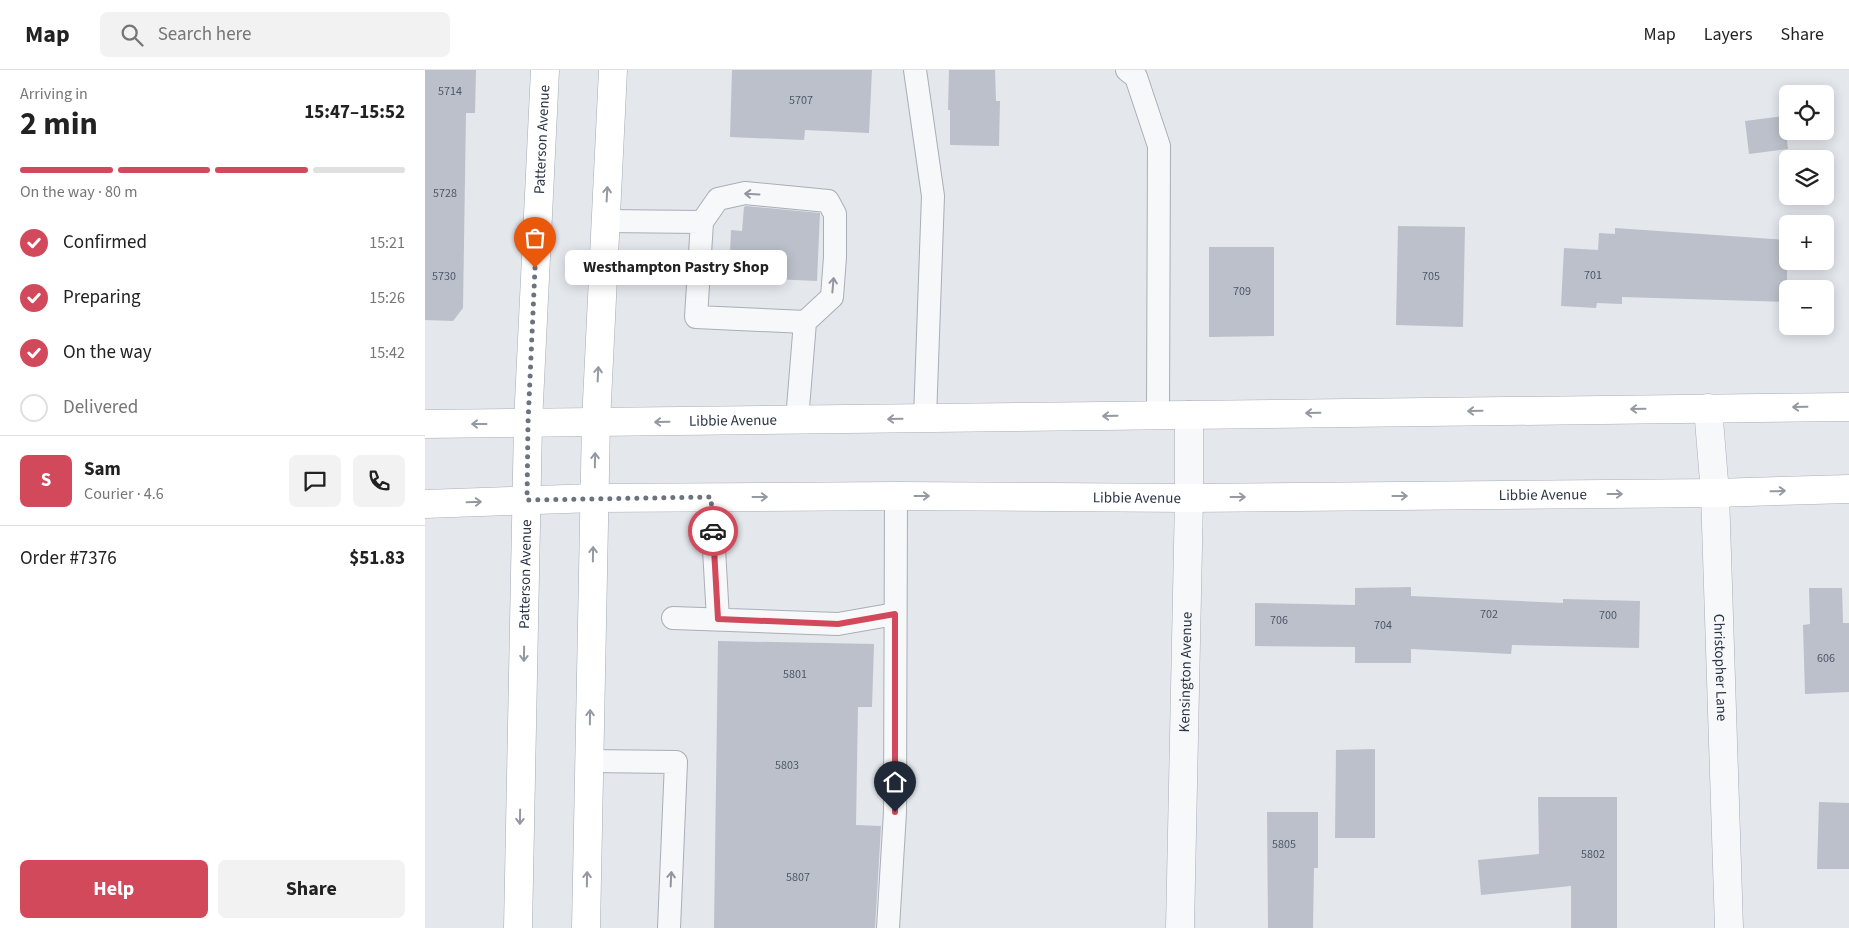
<!DOCTYPE html>
<meta charset="utf-8">
<style>
:root{--surface:#fff;--page:#f2f2f2;--text:#222;--muted:#767676;--line:#e0e0e0;--accent:#d1495b}
body{margin:0;font-family:"Source Sans 3",sans-serif;background:var(--page);color:var(--text);height:100vh;display:flex;flex-direction:column;font-size:19px;white-space:nowrap}
*{box-sizing:border-box;margin:0}
p{font-size:16px;color:var(--muted)}
.icon{flex:none;width:28px;height:28px;fill:none;stroke:currentColor;stroke-width:2;stroke-linecap:round;stroke-linejoin:round}
.map{position:relative;flex:1;overflow:hidden}
.panel{display:flex;flex-direction:column;background:var(--surface);width:425px}
.panel>*{flex:none}
.buttons{position:absolute;left:1354px;top:15px;display:grid;gap:10px}
.buttons a{display:grid;place-items:center;width:55px;height:55px;border-radius:8px;background:var(--surface);box-shadow:0 2px 12px #0003;font-size:25px}
.pin{position:absolute;display:grid;place-items:center;width:42px;height:42px;color:#fff;margin:-51px -21px;border-radius:50% 50% 50% 0;rotate:-45deg;box-shadow:0 0 5px #0007}
.pin .icon{rotate:45deg}
.courier{position:absolute;display:grid;place-items:center;width:50px;height:50px;margin:-25px;border:4px solid #d1495b;border-radius:50%;background:#fff;color:#222;box-shadow:0 1px 6px #0007}
.bubble{position:absolute;height:35px;border-radius:8px;background:var(--surface);box-shadow:0 2px 12px #0003;font-size:16px;font-weight:700;line-height:35px;text-align:center}
.summary em{font-style:normal;font-weight:700}
.summary div{display:flex;flex-direction:column-reverse}
.summary{display:flex;align-items:center;justify-content:space-between;height:85px;padding:0 20px}
h1{font-size:32px;font-weight:700;line-height:38px}
.bar{display:grid;grid-template-columns:repeat(4,1fr);gap:8px 5px;align-content:center;height:60px;padding:0 20px}
.bar i{height:6px;border-radius:4px;background:var(--line)}
.bar .on{background:var(--accent)}
.bar p{grid-column:span 4}
.line{display:flex;align-items:center;gap:12px;padding:0 20px;border-top:1px solid var(--line)}
.line div{flex:1}
.round{display:grid;place-items:center;flex:none;width:52px;height:52px;border-radius:8px;background:var(--page)}
ol{padding:0 20px;list-style:none}
li{display:flex;align-items:center;gap:15px;height:55px}
li p{margin-inline-start:auto}
li .icon{padding:5px;border-radius:50%;background:var(--accent);color:#fff;stroke-width:4}
li:last-child{color:var(--muted)}
li i{width:28px;height:28px;border:2px solid var(--line);border-radius:50%}
.button{display:flex;gap:10px;margin-top:auto;padding:10px 20px}
.button a{flex:1;height:58px;border-radius:8px;background:var(--accent);color:#fff;font-size:20px;font-weight:700;line-height:58px;text-align:center}
.button a+a{background:var(--page);color:var(--text)}
header{display:flex;align-items:center;gap:30px;box-sizing:border-box;height:70px;padding:0 25px;background:var(--surface);border-bottom:1px solid var(--line)}
header strong{font-size:24px}
nav{display:flex;gap:28px;margin-inline-start:auto;font-size:18px}
.search{width:350px;height:45px;background:var(--page);display:flex;align-items:center;gap:12px;box-sizing:border-box;padding:0 18px;border-radius:8px;color:var(--muted);font-size:19px}
main{display:flex;flex:1;min-height:0}
.map>svg:first-child{display:block}
.building{fill:#bbc0ca}
.lines{fill:none;stroke-linecap:round;stroke-linejoin:round}
.service-casing{stroke:#a9aeb7;stroke-width:24}
.minor-casing{stroke:#a9aeb7;stroke-width:29}
.secondary-casing{stroke:#a9aeb7;stroke-width:29}
.primary-casing{stroke:#a3abb8;stroke-width:29}
.service{stroke:#f7f8fa;stroke-width:22}
.minor{stroke:#f7f8fa;stroke-width:28}
.secondary{stroke:#fff;stroke-width:28}
.primary{stroke:#fff;stroke-width:28}
.oneway{stroke:#959aa2}
.oneway2{stroke:#9196a0}
.done{stroke:#6c737f;stroke-width:5;stroke-dasharray:0 9}
.route{stroke:#d1495b;stroke-width:6}
.labels{text-anchor:middle;stroke-width:5;stroke-linejoin:round;paint-order:stroke}
.number-label{font-size:12px;fill:#4f5766}
.street-label{font-size:15px;fill:#2b3445;stroke:#f4f6f9}
</style>
<header>
<strong>Map</strong>
<div class="search"><svg class="icon" aria-label="search" viewBox="0 0 24 24"><circle cx="10" cy="10" r="6"/><path d="M15 15l6 6"/></svg>Search here</div>
<nav><a>Map</a><a>Layers</a><a>Share</a></nav>
</header>
<main>
<section class="panel">
<div class="summary"><div><h1>2 min</h1><p>Arriving in</p></div><em>15:47–15:52</em></div>
<div class="bar"><i class="on"></i><i class="on"></i><i class="on"></i><i></i><p>On the way · 80 m</p></div>
<ol>
<li><svg class="icon" aria-label="check" viewBox="0 0 24 24"><path d="M5 12l5 5 9-10"/></svg>Confirmed<p>15:21</p></li>
<li><svg class="icon" aria-label="check" viewBox="0 0 24 24"><path d="M5 12l5 5 9-10"/></svg>Preparing<p>15:26</p></li>
<li><svg class="icon" aria-label="check" viewBox="0 0 24 24"><path d="M5 12l5 5 9-10"/></svg>On the way<p>15:42</p></li>
<li><i></i>Delivered</li>
</ol>
<div class="line" style="height:90px"><b class="round" style="background:var(--accent);color:#fff">S</b><div><b>Sam</b><p>Courier · 4.6</p></div><a class="round"><svg class="icon" aria-label="chat" viewBox="0 0 24 24"><path d="M4 5h16v11H9l-5 4z"/></svg></a><a class="round"><svg class="icon" aria-label="phone" viewBox="0 0 24 24"><path d="M5 4h4l2 5-3 2q2 4 5 5l2-3 5 2v4C11 20 4 13 5 4z"/></svg></a></div>
<div class="line" style="height:65px"><div>Order #7376</div><b>$51.83</b></div>
<div class="button"><a>Help</a><a>Share</a></div>
</section>
<div class="map">
<svg width="1424" height="858" viewBox="0 0 1424 858">
<rect width="100%" height="100%" fill="#e4e7ec"/>
<path class="building" d="M0,0h51l-1,43h-9l-3,195 -10,13 -28,-1z
M307,0h140l-3,63 -64,-3 -1,10 -74,-3z
M524,0h46l1,31h4l-1,45 -49,-1v-35h-2z
M1359,46l4,33 -39,5 -4,-33z
M321,136l74,7 -3,68 -88,-4 2,-47 11,1 2,-24z
M973,156l67,1 -2,100 -67,-2z
M1190,158l172,12v62l-165,-5v7l-25,-1 -1,5 -35,-2 3,-58 34,2 1,-17 16,1z
M784,177h65v89l-65,1z
M986,517v9l152,7v-4l77,2 -1,47 -127,-3 -1,9 -100,-5v14h-56v-16l-100,-1v-43l100,2v-17z
M1384,518h33l1,35h6v69l-44,2 -2,-69 7,-1z
M293,571l156,3 -2,63h-14l-2,118 25,1 -6,102h-161z
M950,679v89h-40l1,-88z
M1113,727h79v131h-46v-42l-90,9 -3,-35 61,-6z
M1394,732l30,1v66h-32z
M842,742h51v56h-4l-1,60h-45z"/>
<g class="lines">
<g class="service-casing">
<path id="service" d="M490,0l18,126 -8,222
M702,0l9,7 23,69 -1,269
M181,151l96,1 -6,95 109,5 -8,98
M277,152l16,-23 27,-6 83,8 7,13v43l-3,40 -27,25
M286,427l7,122
M248,548l165,6 57,-10
M164,691l87,1 -7,166
M463,858l7,-116 1,-316"/>
</g>
<g class="minor-casing">
<g id="minor">
<path id="s1" d="M1283,338l7,85 14,435"/>
<path id="s2" d="M755,858l9,-430v-83"/>
</g>
</g>
<g class="secondary-casing">
<g id="secondary">
<path id="s3" d="M0,354l1424,-17"/>
<path id="s4" d="M0,434l170,-6 301,-2 293,2 526,-5 134,-4"/>
</g>
</g>
<g class="primary-casing">
<g id="primary">
<path id="s5" d="M93,858l10,-505 17,-353"/>
<path d="M161,858l10,-506 17,-352"/>
</g>
</g>
<use href="#service" class="service"/>
<use href="#minor" class="minor"/>
<use href="#secondary" class="secondary"/>
<use href="#primary" class="primary"/>
</g>
<defs><path id="oneway-shaft" d="M-6 0H5M1.5-3L5.5 0L1.5 3" fill="none" stroke-width="1.6" stroke-linecap="round" stroke-linejoin="round" transform="scale(1.25)"/></defs>
<g class="oneway">
<use href="#oneway-shaft" transform="translate(182 124) rotate(-87)"/>
<use href="#oneway-shaft" transform="translate(173 304) rotate(-87)"/>
<use href="#oneway-shaft" transform="translate(1375 337) rotate(179)"/>
<use href="#oneway-shaft" transform="translate(1213 339) rotate(179)"/>
<use href="#oneway-shaft" transform="translate(1050 341) rotate(179)"/>
<use href="#oneway-shaft" transform="translate(888 343) rotate(179)"/>
<use href="#oneway-shaft" transform="translate(685 346) rotate(179)"/>
<use href="#oneway-shaft" transform="translate(470 349) rotate(179)"/>
<use href="#oneway-shaft" transform="translate(237 352) rotate(179)"/>
<use href="#oneway-shaft" transform="translate(54 354) rotate(180)"/>
<use href="#oneway-shaft" transform="translate(170 390) rotate(-89)"/>
<use href="#oneway-shaft" transform="translate(1353 421) rotate(-2)"/>
<use href="#oneway-shaft" transform="translate(1190 424)"/>
<use href="#oneway-shaft" transform="translate(497 426)"/>
<use href="#oneway-shaft" transform="translate(975 426)"/>
<use href="#oneway-shaft" transform="translate(335 427)"/>
<use href="#oneway-shaft" transform="translate(813 427)"/>
<use href="#oneway-shaft" transform="translate(49 432) rotate(-2)"/>
<use href="#oneway-shaft" transform="translate(168 484) rotate(-89)"/>
<use href="#oneway-shaft" transform="translate(99 584) rotate(91)"/>
<use href="#oneway-shaft" transform="translate(165 647) rotate(-89)"/>
<use href="#oneway-shaft" transform="translate(95 747) rotate(91)"/>
<use href="#oneway-shaft" transform="translate(162 809) rotate(-89)"/>
</g>
<g class="oneway2">
<use href="#oneway-shaft" transform="translate(327 124) rotate(-177)"/>
<use href="#oneway-shaft" transform="translate(408 215) rotate(-85)"/>
<use href="#oneway-shaft" transform="translate(246 809) rotate(-87)"/>
</g>
<g class="lines">
<path class="done" d="M110,198l-7,155 -1,77 184,-3 2,34"/>
<path class="route" d="M288,461l5,88 120,5 57,-10v198"/>
</g>
<g class="labels">
<g class="number-label">
<text x="25" y="25">5714</text>
<text x="376" y="34">5707</text>
<text x="20" y="127">5728</text>
<text x="1168" y="209">701</text>
<text x="19" y="210">5730</text>
<text x="1006" y="210">705</text>
<text x="817" y="225">709</text>
<text x="1064" y="548">702</text>
<text x="1183" y="549">700</text>
<text x="854" y="554">706</text>
<text x="958" y="559">704</text>
<text x="1401" y="592">606</text>
<text x="370" y="608">5801</text>
<text x="362" y="699">5803</text>
<text x="859" y="778">5805</text>
<text x="1168" y="788">5802</text>
<text x="373" y="811">5807</text>
</g>
<g class="street-label">
<text dy="5" stroke="none"><textPath href="#s5" startOffset="789">Patterson Avenue</textPath></text>
<text dy="5" stroke="none"><textPath href="#s3" startOffset="308">Libbie Avenue</textPath></text>
<text dy="5" stroke="none"><textPath href="#s4" startOffset="1118">Libbie Avenue</textPath></text>
<text dy="5" stroke="none"><textPath href="#s4" startOffset="712">Libbie Avenue</textPath></text>
<text dy="5" stroke="none"><textPath href="#s5" startOffset="354">Patterson Avenue</textPath></text>
<text dy="5" stroke="none"><textPath href="#s1" startOffset="260">Christopher Lane</textPath></text>
<text dy="5" stroke="none"><textPath href="#s2" startOffset="256">Kensington Avenue</textPath></text>
</g>
</g>
</svg>
<div class="buttons">
<a><svg class="icon" aria-label="locate" viewBox="0 0 24 24"><circle cx="12" cy="12" r="6"/><path d="M12 2v4M12 18v4M2 12h4M18 12h4"/></svg></a>
<a><svg class="icon" aria-label="layers" viewBox="0 0 24 24"><path d="M12 4l9 5-9 5-9-5zM3 14l9 5 9-5"/></svg></a>
<a>+</a>
<a>−</a>
</div>
<div class="pin" style="left:110px;top:198px;background:#ea580c"><svg class="icon" aria-label="bag" viewBox="0 0 24 24"><path d="M5 8h14l-1 12H6zM9 8a3 3 0 0 1 6 0"/></svg></div>
<div class="pin" style="left:470px;top:742px;background:#1f2937"><svg class="icon" aria-label="home" viewBox="0 0 24 24"><path d="M3 11l9-7 9 7M6 9v11h12V9"/></svg></div>
<div class="courier" style="left:288px;top:461px"><svg class="icon" aria-label="car" viewBox="0 0 24 24"><path d="M5 17H2v-5l4-1 3-4h7l3 4 3 1v5h-3M9 17h6M6 11h13"/><circle cx="7" cy="17" r="2"/><circle cx="17" cy="17" r="2"/></svg></div>
<div class="bubble" style="left:140px;top:180px;width:222px">Westhampton Pastry Shop</div>
</div>
</main>
